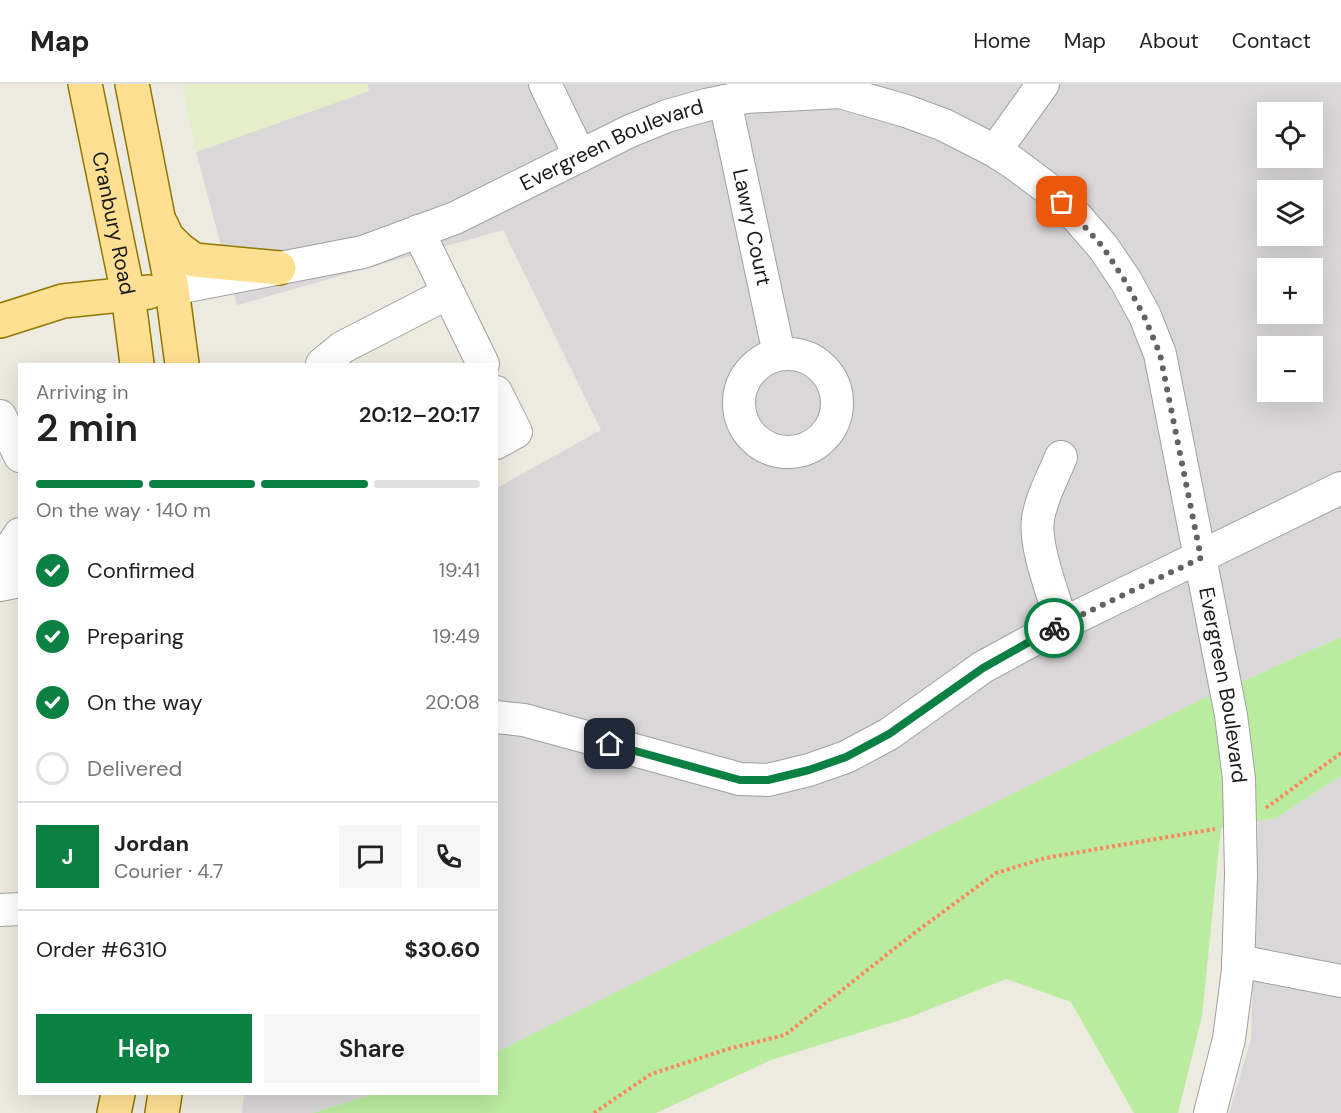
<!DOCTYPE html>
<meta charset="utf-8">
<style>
:root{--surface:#fff;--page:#f6f6f6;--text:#222;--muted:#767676;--line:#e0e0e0;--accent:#0b8043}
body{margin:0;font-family:"DM Sans",sans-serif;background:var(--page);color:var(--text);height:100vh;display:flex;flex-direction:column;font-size:22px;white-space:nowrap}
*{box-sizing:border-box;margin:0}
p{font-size:20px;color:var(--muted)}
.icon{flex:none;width:33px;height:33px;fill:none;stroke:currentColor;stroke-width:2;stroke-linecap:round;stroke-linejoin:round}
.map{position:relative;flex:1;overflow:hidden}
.panel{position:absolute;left:18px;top:279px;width:480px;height:732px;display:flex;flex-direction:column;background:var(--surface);border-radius:0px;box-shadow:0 6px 24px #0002}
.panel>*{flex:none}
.buttons{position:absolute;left:1257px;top:18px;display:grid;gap:12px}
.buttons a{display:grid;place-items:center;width:66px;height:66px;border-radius:0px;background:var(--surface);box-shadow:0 6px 24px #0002;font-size:30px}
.pin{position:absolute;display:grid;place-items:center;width:51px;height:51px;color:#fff;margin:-26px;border-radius:12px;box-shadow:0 3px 9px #0006}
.courier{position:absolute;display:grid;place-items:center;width:60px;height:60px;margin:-30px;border:4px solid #0b8043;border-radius:50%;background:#fff;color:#222;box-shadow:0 2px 8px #0007}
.summary em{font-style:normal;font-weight:600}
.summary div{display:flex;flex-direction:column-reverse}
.summary{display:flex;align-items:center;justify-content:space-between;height:102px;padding:0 18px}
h1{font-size:39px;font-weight:600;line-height:45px}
.bar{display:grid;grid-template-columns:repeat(4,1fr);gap:9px 6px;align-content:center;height:72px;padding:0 18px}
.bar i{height:8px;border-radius:4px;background:var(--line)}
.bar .active{background:var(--accent)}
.bar p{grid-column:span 4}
.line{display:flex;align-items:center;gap:15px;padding:0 18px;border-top:2px solid var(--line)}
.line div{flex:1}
.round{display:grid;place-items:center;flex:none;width:63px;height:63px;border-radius:0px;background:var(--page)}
ol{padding:0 18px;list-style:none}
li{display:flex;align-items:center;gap:18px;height:66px}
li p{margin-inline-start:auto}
li .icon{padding:6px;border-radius:50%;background:var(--accent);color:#fff;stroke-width:4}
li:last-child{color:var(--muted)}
li i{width:33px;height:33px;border:3px solid var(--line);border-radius:50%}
.button{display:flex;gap:12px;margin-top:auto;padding:12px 18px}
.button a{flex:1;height:69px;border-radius:0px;background:var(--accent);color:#fff;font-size:24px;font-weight:600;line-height:69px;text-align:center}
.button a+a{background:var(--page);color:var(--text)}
header{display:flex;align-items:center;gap:36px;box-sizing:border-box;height:84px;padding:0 30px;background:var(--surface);border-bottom:2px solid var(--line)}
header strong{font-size:28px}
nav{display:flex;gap:33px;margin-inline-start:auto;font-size:21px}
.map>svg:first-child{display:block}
.residential{fill:#d9d7d7;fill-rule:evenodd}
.farmland{fill:#e5eec8}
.grass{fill:#baeca0}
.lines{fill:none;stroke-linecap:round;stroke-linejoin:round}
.minor-casing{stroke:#a1a1a1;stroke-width:34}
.major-casing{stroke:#917700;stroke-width:36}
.path{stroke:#ff875e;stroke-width:4;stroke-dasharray:3 3;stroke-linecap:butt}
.minor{stroke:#fff;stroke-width:32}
.major{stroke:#ffe092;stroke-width:33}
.done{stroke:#64635f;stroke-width:6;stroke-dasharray:0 10.8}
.route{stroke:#0b8043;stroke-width:8}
.labels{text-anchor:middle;stroke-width:4.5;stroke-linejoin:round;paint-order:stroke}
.street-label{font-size:21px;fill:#1a1a1a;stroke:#fff}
</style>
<header>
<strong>Map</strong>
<nav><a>Home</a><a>Map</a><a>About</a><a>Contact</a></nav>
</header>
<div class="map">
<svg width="1341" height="1029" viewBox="0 0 1341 1029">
<rect width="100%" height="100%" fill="#edeadf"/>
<path class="residential" d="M367,0h974v553l-145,65 -699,350v-564l104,-58 -98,-200 -266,75 -41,-153 173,-61zM1268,28h44v46h-44zM1268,106h44v46h-44zM1268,184h44v46h-44zM1268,262h44v46h-44z
M1341,692v337h-112l22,-74 7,-218 18,-3z
M244,1010h130l-62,19h-70z"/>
<path class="farmland" d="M182,0h185l2,7 -173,61z"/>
<path class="grass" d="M1341,553v139l-65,42 -55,10 -19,188 -24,97h-44l-63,-111 -65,-23 -96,38 -139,43 -115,53h-344l62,-19h122l1,-42 699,-350z"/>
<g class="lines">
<g class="minor-casing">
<g id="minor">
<path d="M545,0l35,72"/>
<path id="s1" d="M725,17l54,253"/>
<path d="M995,67l48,-67"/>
<path d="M418,147l65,133"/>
<path id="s2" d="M172,205l191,-37 92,-34 175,-87 37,-15 39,-11 40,-8 94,-5 66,19 38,14 51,26 20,13 32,24 29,28 27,31 23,34 19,35 15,38 71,361 8,64 2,95 -3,96 -9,69 -19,74"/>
<circle cx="788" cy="319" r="49"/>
<path d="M322,280l21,-17 105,-54"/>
<path d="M496,308l20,40 -20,11"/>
<path d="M0,332l20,40"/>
<path d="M1061,373c-8,20 -20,41 -23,62 -4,28 16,77 24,105"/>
<path d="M0,480l20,-30"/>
<path d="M0,501l20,-4"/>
<path d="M496,633l28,3 216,59 28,1 41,-10 37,-13 43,-23 94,-67 79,-43 279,-136"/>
<path d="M0,826l20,-1"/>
<path d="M1238,877l103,20"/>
</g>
</g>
<g class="major-casing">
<g id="major">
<path id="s3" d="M85,0l43,210 9,70"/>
<path d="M132,0l40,205 10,75"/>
<path d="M161,140l6,13 12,12 15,11 85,8"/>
<path d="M0,237l63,-20 86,-9"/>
<path d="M114,1029l4,-19"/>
<path d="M162,1029l3,-19"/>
</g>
</g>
<path class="path" d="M1266,724l75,-55
M594,1029l57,-39 77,-25 57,-14 128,-101 83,-61 49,-15 170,-29"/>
<use href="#minor" class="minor"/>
<use href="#major" class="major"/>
</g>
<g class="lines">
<path class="done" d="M1054,544l147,-70 -41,-204 -16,-38 -19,-35 -22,-34 -41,-45"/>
<path class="route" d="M610,660l130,36h28l41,-10 37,-13 43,-23 94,-66 71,-40"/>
</g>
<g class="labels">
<g class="street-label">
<text dy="7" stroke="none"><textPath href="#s2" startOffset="466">Evergreen Boulevard</textPath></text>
<text dy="7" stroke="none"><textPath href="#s3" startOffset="142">Cranbury Road</textPath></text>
<text dy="7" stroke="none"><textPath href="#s1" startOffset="129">Lawry Court</textPath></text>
<text dy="7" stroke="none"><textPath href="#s2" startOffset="1474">Evergreen Boulevard</textPath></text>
</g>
</g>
</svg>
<div class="buttons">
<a><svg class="icon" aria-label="locate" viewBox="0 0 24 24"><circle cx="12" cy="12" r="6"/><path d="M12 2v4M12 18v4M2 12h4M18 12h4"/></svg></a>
<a><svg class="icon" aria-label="layers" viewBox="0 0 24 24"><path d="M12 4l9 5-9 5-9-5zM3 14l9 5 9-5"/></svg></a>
<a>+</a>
<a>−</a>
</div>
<div class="pin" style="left:1062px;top:118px;background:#ea580c"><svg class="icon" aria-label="bag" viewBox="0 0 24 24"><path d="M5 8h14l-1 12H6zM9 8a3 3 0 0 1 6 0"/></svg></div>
<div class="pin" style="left:610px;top:660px;background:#1f2937"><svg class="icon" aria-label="home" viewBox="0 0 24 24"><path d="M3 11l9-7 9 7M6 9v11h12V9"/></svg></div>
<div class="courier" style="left:1054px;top:544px"><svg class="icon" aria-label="bike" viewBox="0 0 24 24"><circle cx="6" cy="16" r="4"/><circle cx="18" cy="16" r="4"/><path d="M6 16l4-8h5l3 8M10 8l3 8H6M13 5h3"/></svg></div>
<section class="panel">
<div class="summary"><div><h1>2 min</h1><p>Arriving in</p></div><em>20:12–20:17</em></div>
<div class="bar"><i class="active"></i><i class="active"></i><i class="active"></i><i></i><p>On the way · 140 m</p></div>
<ol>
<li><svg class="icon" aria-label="check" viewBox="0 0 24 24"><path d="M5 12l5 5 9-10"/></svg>Confirmed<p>19:41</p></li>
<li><svg class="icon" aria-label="check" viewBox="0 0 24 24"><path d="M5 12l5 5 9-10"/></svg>Preparing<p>19:49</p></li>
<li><svg class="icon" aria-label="check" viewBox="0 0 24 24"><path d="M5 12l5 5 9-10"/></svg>On the way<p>20:08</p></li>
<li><i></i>Delivered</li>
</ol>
<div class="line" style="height:108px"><b class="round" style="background:var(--accent);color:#fff">J</b><div><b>Jordan</b><p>Courier · 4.7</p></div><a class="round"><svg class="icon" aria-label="chat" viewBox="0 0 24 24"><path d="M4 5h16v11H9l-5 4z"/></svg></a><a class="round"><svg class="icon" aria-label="phone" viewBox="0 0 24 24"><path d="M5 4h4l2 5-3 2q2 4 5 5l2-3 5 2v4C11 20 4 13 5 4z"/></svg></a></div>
<div class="line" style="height:78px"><div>Order #6310</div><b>$30.60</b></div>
<div class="button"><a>Help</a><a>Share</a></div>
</section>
</div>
